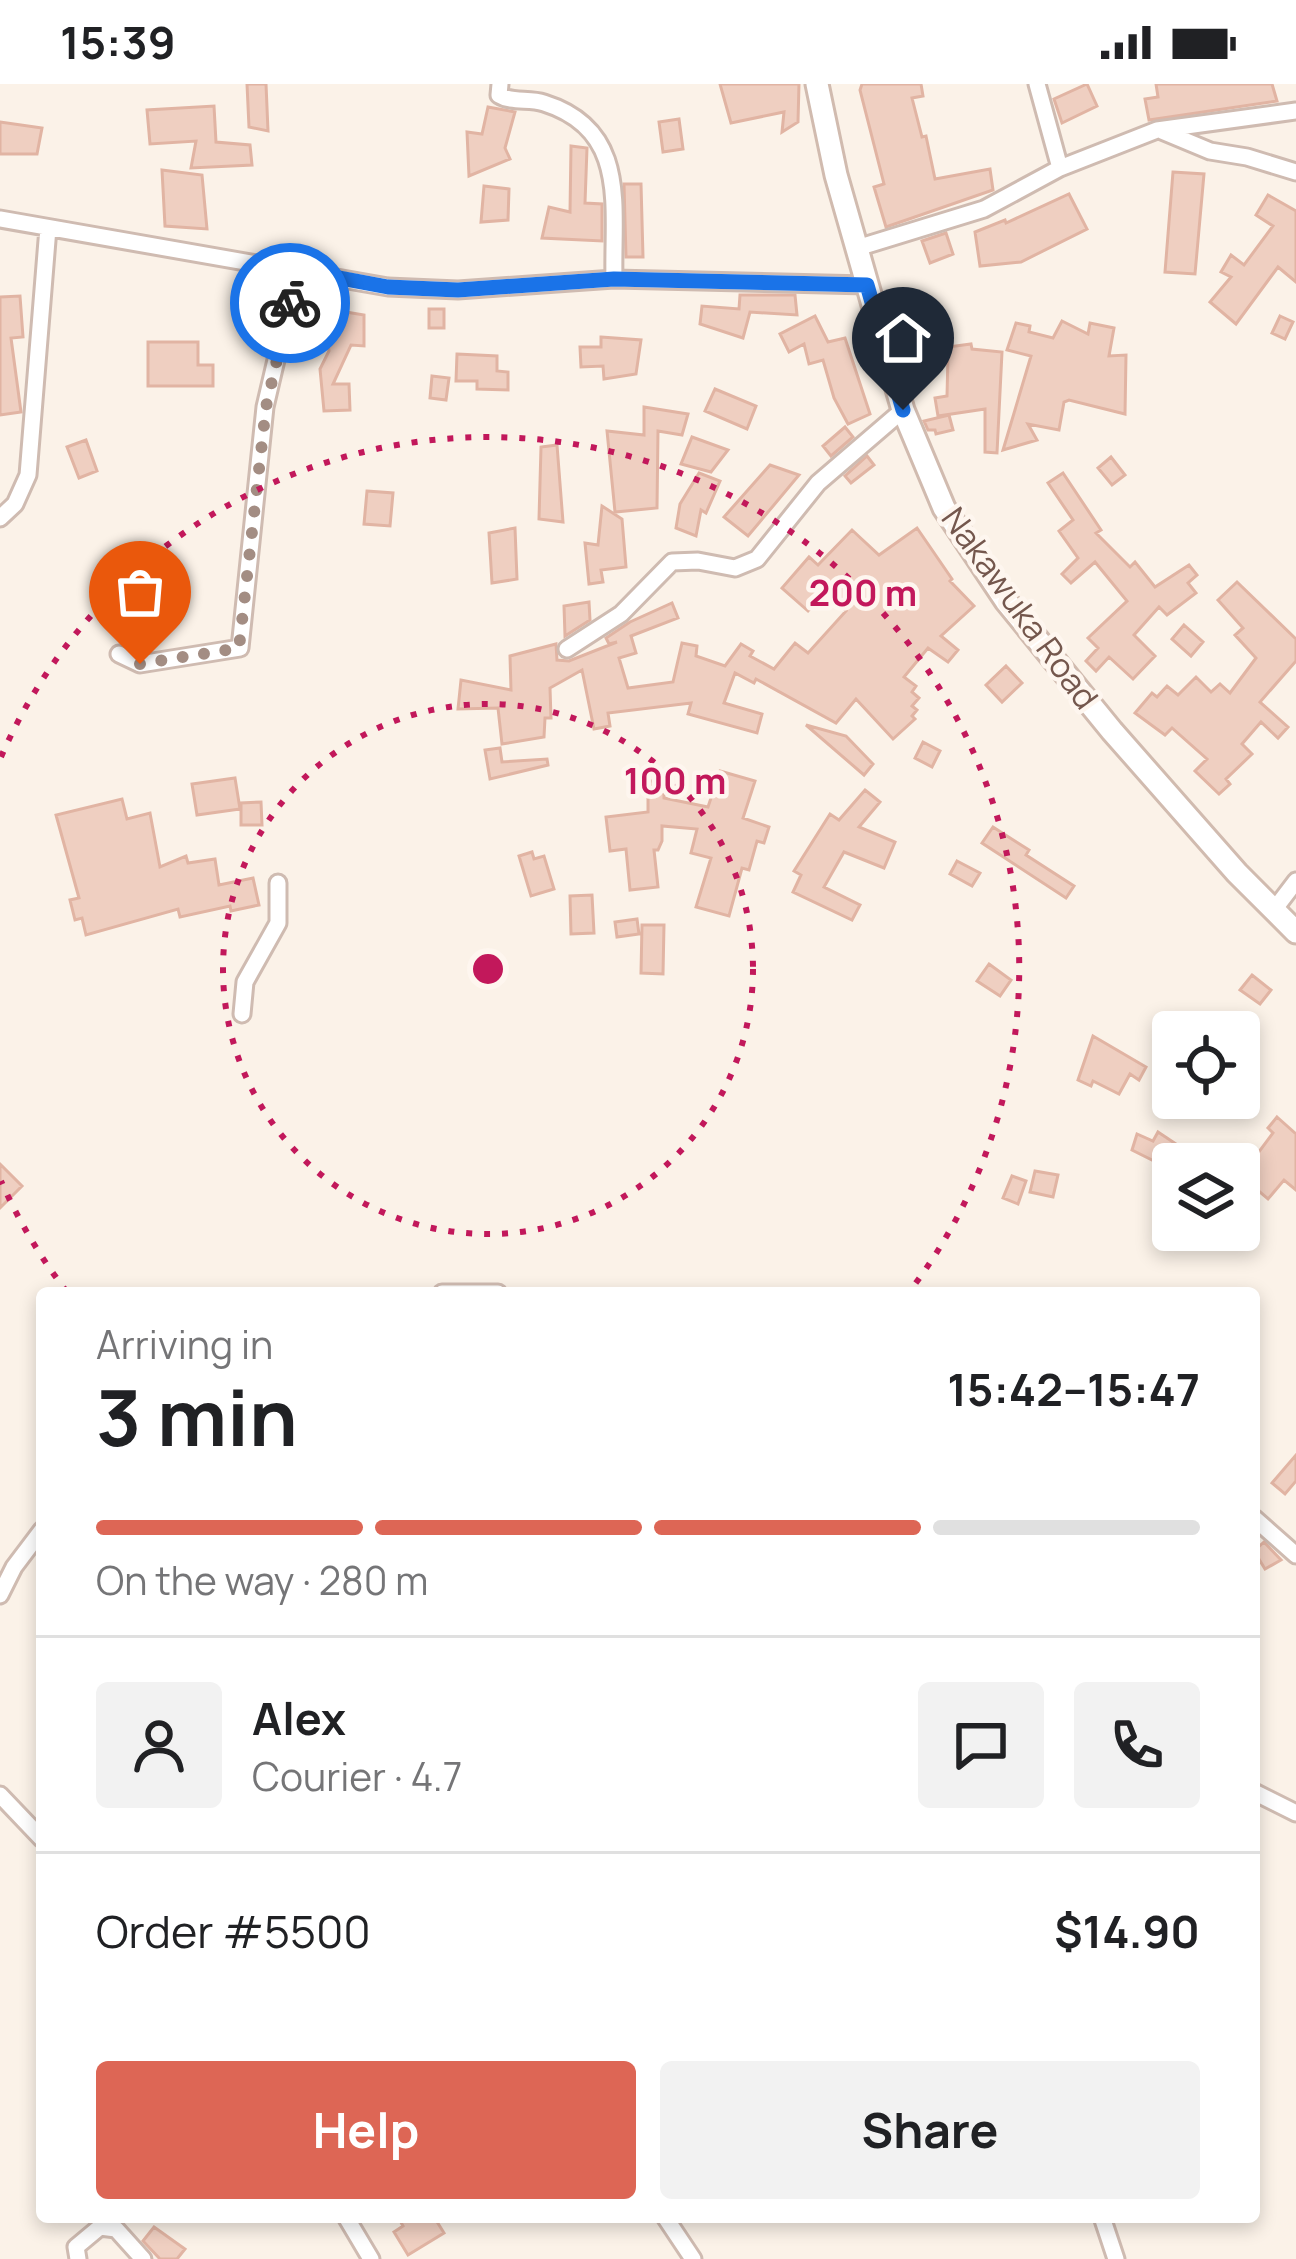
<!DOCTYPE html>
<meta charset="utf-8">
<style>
:root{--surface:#fff;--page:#f2f2f2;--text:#202124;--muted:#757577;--line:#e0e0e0;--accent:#d65}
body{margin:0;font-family:Manrope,sans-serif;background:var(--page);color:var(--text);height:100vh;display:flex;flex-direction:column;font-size:45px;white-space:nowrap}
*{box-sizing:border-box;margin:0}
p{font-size:39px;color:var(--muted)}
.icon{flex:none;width:66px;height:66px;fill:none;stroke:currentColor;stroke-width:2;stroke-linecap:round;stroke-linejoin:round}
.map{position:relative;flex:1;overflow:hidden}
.drawer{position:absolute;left:36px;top:1203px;width:1224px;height:936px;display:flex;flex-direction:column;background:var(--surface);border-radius:12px;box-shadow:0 6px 18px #0003}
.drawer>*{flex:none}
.buttons{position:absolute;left:1152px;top:927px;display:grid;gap:24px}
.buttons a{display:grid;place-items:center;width:108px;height:108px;border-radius:12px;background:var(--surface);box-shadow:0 6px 18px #0003;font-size:60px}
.pin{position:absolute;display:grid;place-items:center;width:102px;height:102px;color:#fff;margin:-123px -51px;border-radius:50% 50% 50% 0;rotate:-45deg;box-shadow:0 0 12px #0007}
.pin .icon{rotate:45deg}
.courier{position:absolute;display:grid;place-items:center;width:120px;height:120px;margin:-60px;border:9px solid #1a73e8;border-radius:50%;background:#fff;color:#222;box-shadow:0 3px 15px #0007}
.head em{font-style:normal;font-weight:700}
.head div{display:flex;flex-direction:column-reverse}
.head{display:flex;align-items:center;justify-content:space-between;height:204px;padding:0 60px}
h1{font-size:78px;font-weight:700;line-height:90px}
.bar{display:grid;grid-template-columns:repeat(4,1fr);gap:18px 12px;align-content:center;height:144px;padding:0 60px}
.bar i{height:15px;border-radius:9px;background:var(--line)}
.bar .on{background:var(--accent)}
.bar p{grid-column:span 4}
.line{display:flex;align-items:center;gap:30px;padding:0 60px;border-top:3px solid var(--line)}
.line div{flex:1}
.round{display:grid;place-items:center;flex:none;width:126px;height:126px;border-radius:12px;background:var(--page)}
.primary-button{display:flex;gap:24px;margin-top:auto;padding:24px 60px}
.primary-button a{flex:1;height:138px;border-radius:12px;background:var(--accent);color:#fff;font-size:48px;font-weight:700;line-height:138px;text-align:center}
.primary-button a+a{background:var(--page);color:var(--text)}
.status{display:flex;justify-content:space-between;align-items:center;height:84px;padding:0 60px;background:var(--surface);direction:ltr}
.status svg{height:33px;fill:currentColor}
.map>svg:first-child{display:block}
.building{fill:#efcfc1;stroke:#e1b4a3;stroke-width:3}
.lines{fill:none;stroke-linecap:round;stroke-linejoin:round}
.street-casing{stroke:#cfbbb1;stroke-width:21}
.secondary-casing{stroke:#d1bbaf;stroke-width:27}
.street{stroke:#fff;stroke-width:15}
.secondary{stroke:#fff;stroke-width:21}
.done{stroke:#a38d83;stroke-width:12;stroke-dasharray:0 21.6}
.route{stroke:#1a73e8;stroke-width:15}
.ring{fill:none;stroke:#c2185b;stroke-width:6;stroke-dasharray:6 12}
.labels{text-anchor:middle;stroke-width:9;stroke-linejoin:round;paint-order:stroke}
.street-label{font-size:33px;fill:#74574d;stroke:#fef6ef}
.centre{fill:#c2185b;stroke:#fef6ef;stroke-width:6}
.ring-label{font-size:36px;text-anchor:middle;font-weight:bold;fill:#c2185b;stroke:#fef6ef;stroke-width:9;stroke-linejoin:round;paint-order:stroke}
</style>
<div class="status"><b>15:39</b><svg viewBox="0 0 49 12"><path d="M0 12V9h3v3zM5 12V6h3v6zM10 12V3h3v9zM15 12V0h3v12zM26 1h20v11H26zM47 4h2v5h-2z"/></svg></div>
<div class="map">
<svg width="1296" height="2175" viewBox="0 0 1296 2175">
<rect width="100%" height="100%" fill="#fbf2e8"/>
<path class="building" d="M247,0h19l2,47 -19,-4z
M720,0h79l-1,38 -16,10 2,-20 -53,11z
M862,0h59l2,12 -11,2 10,39 4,-1 9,43 55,-10 3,21 -107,37 -12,-40 10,-3 -24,-94z
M1087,0l10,22 -35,17 -8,-24z
M1156,0h116l5,17 -128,19 -4,-21 13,-2z
M214,22l2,36 34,3 2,20 -61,3 5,-27 -46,3 -3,-34z
M488,23l27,5 -10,36 5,11 -41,17 -2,-44 15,2z
M679,35l4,30 -20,3 -4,-30z
M0,38l42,6 -5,26h-37z
M571,62l16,2 -2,55 17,1v37l-60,-3 7,-31 21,5z
M162,86l40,5 5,54 -42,-3z
M1173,88l31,2 -9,100 -30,-2z
M624,100h17l2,73h-17z
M484,102l25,3 -1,31 -27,2z
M1069,110l18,35 -66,33 -41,4 -5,-34 30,-12 1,3z
M1268,111l28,16v71l-18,-15 -42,57 -26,-22 21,-25 -10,-5 10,-17 13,10 29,-39 -17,-11z
M946,149l7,21 -23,9 -8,-22z
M740,211h55l2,20 -47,-3 -7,26 -43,-14 2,-18 37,3z
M20,212l3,41 -12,1 10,74 -21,3v-118z
M429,225h15v19h-15z
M940,227l8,45v-9l23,-3 1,5 30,3 -5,101 -12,-1v-43l-47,7 -3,-18 12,-2 1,-40 -29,3 -3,-15 7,-1 -7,-29z
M346,228l18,3v31l-13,-1 -18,39h16l1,26 -26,1 -4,-42 9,-18 -5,-36z
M815,232l13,26 17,-4 25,76 -22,10 -14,-26 -11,-38 -14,4 -5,-20 -15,8 -9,-18z
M1280,232l13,6 -8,17 -13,-6z
M1062,237l26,13 2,-11 24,5 -5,28 17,-1 -1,59 -56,-14 -5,2 -5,28 -31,-6 9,16 -34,10 28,-94 -24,-6 9,-27 14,3 -1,6 24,6z
M601,253l40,3 -5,34 -32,5 -1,-13 -22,1 -1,-20h21z
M148,258h50v23h15v21h-65z
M457,270l40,2v15l11,1v18l-31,-1v-8h-21z
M432,292l17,2 -3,22 -16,-2z
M715,305l41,17 -9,23 -42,-18z
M644,323l44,7 -6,21 -24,-4 -1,77 -42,4 -8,-81 37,4z
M949,331l4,15 -17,4 -1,-4h-7l-4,-9z
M845,343l8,10 -22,19 -8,-10z
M692,353l36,13 -17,22 -30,-8z
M86,356l11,31 -18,7 -12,-31z
M557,361l6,77 -24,-3 2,-72z
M867,372l7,9 -23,18 -6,-7z
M1111,373l14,18 -13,10 -14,-17z
M770,381l29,10 -51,61 -24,-19z
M699,389l21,8 -14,32 -5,-3 -5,26 -20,-8 4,-24z
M1063,389l38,57 -5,3 34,34 5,-5 20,25 34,-22 8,10 -9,8 8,10 -29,22 -8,-8 -25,28 21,21 -22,23 -24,-22 -13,14 -10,-10 12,-13 -10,-10 39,-37 -32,-39 -24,21 -9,-9 16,-16 -19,-27 14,-11 -25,-37z
M367,407l26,2 -3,33 -26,-2z
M602,422l20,13 4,48 -25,3 2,12 -14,2 -4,-41 13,2z
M515,444l2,51 -25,4 -3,-50z
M917,444l35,51 -2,2 24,25 -33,30 17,14 -10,12 -20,-14 -24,29 12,9 -4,6 7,6 -7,8 5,4 -5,6 3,3 -22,20 -37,-40 -20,24 -80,-44 -2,4 -19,-10 -11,30 38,11 -5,19 -69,-19 3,-11 -83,10 2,13 -16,3 -12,-59 -32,18 1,30h-6l-1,19 -42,7 -4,-36 -40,1 3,-29 50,10 -1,-34 46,-12 1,16 12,1 48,-19 -8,2 -3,-6 24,-16 42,-19 6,15 -47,18 5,17 -17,5 9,30 45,-6 9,-39 15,3 -1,10 29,10 16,-22 12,7 -3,5 24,13 21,-26 13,10 38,-42 -22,-18 -16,18 -26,-23 27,-31 9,8 34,-35 27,25z
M1237,498l59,57v22l-36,41 28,25 -10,11 -17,-16 -19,22 10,10 -26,25 4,5 -11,10 -24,-23 12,-12 -35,-31 -7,7 -30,-22 17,-20 5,4 10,-11 11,9 18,-18 15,15 9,-8 10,9 26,-35 -21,-23 8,-7 -25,-28z
M589,518l1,18 -25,16 -1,-30z
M1184,541l19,17 -12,14 -19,-17z
M1006,582l16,17 -20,19 -16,-17z
M806,641l40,11 27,28 -9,11z
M923,658l17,9 -8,16 -17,-9z
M500,664l2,14 45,-3 1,6 -58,14 -5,-29z
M720,687l35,10 -12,37 26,9 -5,16 -7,-2 -8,29 -7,-2 -13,48 -33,-9 15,-49 -20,-5 6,-24 -35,-3v15l-4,9h-4l4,37 -28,3 -4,-41 -16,2 -4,-34 42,-5v-31h16v17l44,9z
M235,694l5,31 -43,6 -5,-31z
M865,706l15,12 -21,25 36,15 -11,26 -40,-16 -20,35 36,18 -8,15 -59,-28 8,-17 -7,-4 36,-57 9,6z
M122,715l5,20 23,-6 10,54 26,-11 2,7 27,-4 4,26 34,-7 6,27 -28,6 -1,-5 -50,11 -2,-8 -92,26 -4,-17 -7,2 -5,-20 9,-2 -23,-83z
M261,718l1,23h-21v-22z
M993,743l36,23 -3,5 48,31 -8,12 -84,-55z
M532,768l2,7 10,-3 10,33 -23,7 -12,-40z
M957,777l23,12 -8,13 -22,-12z
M592,811l2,38 -23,1 -1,-38z
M637,835l2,15 -22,3 -2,-15z
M642,841h22l-1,49 -22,-1z
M989,880l22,16 -11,16 -23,-15z
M1252,891l19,15 -11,14 -20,-14z
M1093,952l53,31 -7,13 -9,-6 -11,20 -26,-13 -2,5 -13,-6z
M1277,1033l19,17v56l-12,-10 -16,19 -27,-23 32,-43 -5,-5z
M1158,1048l24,16 -10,22 -40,-20 5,-16 16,7z
M0,1080l22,22 -22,22z
M1035,1087l23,4 -5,22 -23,-5z
M1012,1092l14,5 -8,23 -15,-6z
M1296,1371v26l-11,13 -13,-11z
M1264,1458l17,18 -16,9 -11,-18z
M398,2133h36l10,16 -36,22 -14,-23 9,-6z
M154,2143l31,22 -8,10h-17l-17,-18z"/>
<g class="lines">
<g class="street-casing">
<path id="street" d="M500,0l-1,11c13,8 30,3 45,8 86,27 68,105 70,176
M1037,0l23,84
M1162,47l48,20 37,6 49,15
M0,135l388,68 70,3 156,-11 253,6
M857,164l127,-39 76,-41 97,-38 139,-19
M0,434l15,-14 13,-29 20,-247
M567,565l54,-35 51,-52 26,-1 37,7 22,-9 61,-76 85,-73
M119,570l21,10 100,-16 25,-241 32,-137
M1274,826l22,-29
M242,930l3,-32 33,-59v-40
M442,1209h56
M1254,1434l42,37
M0,1511l14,-28 28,-37
M1254,1708l42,21
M0,1711l42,44
M346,2133l25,42
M665,2133l28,42
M1102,2133l14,42
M78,2175l-2,-12 24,-20 16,2 27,30"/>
</g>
<g class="secondary-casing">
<path id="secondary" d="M817,0l19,91 67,235 41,98 62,93 106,130 125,142 59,59"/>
</g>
<use href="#street" class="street"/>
<use href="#secondary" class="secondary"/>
</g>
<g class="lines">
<path class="done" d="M140,580l99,-16 27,-241 24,-104"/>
<path class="route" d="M290,219l7,-33 91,17 70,3 156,-11 253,6 36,125"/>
</g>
<g class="ring">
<circle cx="488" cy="885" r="265"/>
<path d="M67 1208A531 531 0 0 1 1 1097M1 673A531 531 0 1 1 909 1208"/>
</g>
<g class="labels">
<g class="street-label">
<text transform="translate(1020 524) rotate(54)" y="12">Nakawuka Road</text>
</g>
</g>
<circle cx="488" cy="885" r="18" class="centre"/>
<g class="ring-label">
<text x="863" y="522">200 m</text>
<text x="675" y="710">100 m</text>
</g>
</svg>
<div class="buttons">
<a><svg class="icon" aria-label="locate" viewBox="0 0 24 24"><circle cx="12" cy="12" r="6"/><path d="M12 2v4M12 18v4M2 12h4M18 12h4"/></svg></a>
<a><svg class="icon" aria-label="layers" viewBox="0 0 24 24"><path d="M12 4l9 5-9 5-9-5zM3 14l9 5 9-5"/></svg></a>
</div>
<div class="pin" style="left:140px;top:580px;background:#ea580c"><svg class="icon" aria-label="bag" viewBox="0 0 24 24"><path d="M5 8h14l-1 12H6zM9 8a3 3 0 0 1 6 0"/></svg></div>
<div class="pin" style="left:903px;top:326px;background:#1f2937"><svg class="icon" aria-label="home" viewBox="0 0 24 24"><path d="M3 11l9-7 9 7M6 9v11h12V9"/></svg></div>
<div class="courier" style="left:290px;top:219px"><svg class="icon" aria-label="bike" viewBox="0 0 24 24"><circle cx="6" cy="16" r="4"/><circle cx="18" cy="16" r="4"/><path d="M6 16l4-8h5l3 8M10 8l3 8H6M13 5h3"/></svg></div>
<section class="drawer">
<div class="head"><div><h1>3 min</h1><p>Arriving in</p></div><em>15:42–15:47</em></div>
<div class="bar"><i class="on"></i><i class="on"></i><i class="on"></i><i></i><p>On the way · 280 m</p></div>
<div class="line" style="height:216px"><a class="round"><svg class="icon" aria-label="person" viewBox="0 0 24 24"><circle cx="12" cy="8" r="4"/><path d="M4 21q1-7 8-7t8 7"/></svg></a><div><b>Alex</b><p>Courier · 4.7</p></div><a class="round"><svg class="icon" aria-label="chat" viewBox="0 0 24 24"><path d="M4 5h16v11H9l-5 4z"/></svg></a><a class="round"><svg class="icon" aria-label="phone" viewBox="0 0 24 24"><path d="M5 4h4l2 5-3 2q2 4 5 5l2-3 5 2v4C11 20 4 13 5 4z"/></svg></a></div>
<div class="line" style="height:156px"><div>Order #5500</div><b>$14.90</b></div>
<div class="primary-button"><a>Help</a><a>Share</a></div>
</section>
</div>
